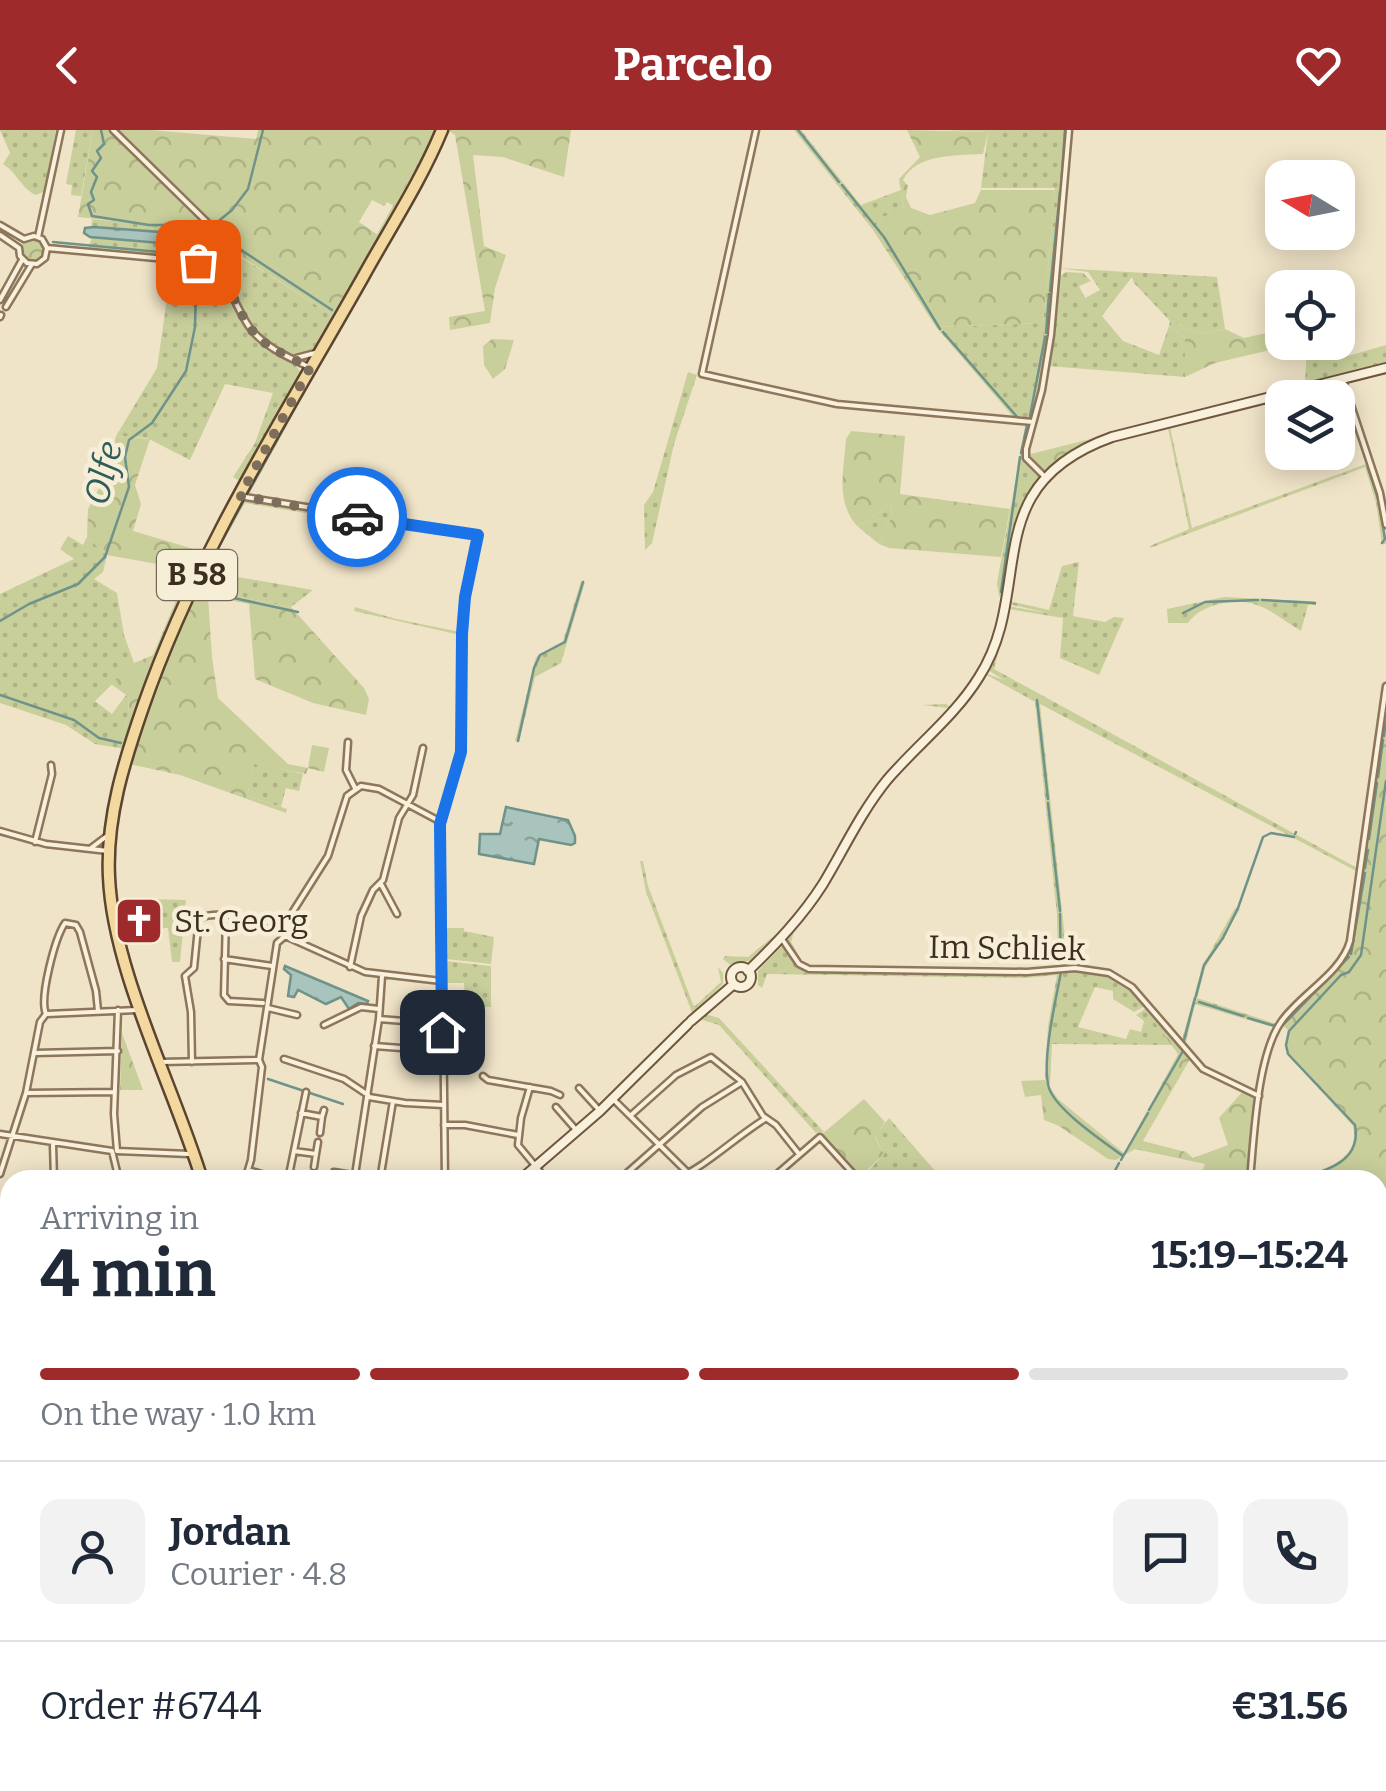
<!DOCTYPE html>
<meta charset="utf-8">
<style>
:root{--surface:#fff;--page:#f2f2f3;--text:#1f2937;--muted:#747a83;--line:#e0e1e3;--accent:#9e2a2b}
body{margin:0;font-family:Bitter,serif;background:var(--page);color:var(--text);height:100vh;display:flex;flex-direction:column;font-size:38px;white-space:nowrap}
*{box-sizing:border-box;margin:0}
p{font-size:32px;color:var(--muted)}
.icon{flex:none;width:55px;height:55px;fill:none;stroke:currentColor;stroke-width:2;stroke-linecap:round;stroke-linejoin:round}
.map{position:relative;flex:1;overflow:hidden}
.panel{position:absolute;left:0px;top:1040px;width:1388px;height:622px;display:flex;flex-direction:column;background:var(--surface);border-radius:30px 30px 0 0;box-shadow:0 5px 25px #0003}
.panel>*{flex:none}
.needle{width:65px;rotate:280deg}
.fabs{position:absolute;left:1265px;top:30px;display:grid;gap:20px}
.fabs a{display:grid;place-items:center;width:90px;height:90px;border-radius:20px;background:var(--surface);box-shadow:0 5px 25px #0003;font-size:50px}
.pin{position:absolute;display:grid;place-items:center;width:85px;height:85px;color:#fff;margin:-42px;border-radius:20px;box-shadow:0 5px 15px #0006}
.courier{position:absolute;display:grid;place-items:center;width:100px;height:100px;margin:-50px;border:8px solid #1a73e8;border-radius:50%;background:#fff;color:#222;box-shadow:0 2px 12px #0007}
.headline em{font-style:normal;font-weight:700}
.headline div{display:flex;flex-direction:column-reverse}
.headline{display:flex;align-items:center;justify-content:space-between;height:170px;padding:0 40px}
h1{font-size:65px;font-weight:700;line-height:75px}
.bar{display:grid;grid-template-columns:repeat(4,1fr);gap:15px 10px;align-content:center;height:120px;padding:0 40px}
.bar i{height:12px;border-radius:8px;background:var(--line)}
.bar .current{background:var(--accent)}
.bar p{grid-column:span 4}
.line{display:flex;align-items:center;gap:25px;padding:0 40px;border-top:2px solid var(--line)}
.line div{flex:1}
.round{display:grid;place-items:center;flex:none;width:105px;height:105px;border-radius:20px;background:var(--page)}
header{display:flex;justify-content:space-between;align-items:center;height:130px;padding:0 40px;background:var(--accent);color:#fff;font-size:45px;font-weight:700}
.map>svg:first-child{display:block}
.grass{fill:url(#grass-dots);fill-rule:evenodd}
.forest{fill:url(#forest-crowns)}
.pitch{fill:#c9cf9b}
.water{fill:url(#water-ripples);stroke:#6f938a;stroke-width:2.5}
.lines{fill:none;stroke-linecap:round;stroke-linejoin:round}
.stream{stroke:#6f938a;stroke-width:2.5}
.street-casing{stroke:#8d765c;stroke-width:9}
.secondary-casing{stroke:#6f573f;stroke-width:12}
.primary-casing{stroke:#5b4430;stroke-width:15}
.street{stroke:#faf1dc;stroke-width:4}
.secondary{stroke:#faf1dc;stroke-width:8}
.primary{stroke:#f3d9a0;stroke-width:10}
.done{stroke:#7c6e5b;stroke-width:10;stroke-dasharray:0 18}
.route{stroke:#1a73e8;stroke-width:12}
.labels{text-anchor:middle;stroke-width:9;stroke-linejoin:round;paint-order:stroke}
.shield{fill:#f7eed8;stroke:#756857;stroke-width:2.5}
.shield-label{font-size:30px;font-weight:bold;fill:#3d2e20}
.poi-label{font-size:32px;fill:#3d2e20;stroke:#f7eed8;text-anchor:start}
.street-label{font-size:32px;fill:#3d2e20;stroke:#f7eed8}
.water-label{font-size:35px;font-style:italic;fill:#2f5d5a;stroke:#f7eed8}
</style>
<header><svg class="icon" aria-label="back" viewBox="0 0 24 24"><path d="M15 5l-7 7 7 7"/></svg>Parcelo<svg class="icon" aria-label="heart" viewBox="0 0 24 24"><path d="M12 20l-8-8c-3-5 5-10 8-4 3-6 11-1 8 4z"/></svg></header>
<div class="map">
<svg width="1386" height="1661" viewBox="0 0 1386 1661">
<defs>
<pattern id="grass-dots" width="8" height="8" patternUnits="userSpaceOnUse" patternTransform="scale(2.5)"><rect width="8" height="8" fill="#c9cf9b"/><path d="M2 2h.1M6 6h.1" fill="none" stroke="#aeb285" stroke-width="1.8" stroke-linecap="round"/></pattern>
<pattern id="forest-crowns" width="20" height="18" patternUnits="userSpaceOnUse" patternTransform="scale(2.5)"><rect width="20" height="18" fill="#c9cf9b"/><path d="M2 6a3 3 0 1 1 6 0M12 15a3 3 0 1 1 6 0" fill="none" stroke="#aeb285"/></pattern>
<pattern id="water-ripples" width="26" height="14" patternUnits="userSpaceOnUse" patternTransform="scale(2.5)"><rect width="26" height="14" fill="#a9c4bc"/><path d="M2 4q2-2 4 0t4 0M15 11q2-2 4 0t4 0" fill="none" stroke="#8ba098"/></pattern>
</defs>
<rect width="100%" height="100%" fill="#f0e4c8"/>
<path class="grass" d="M0,0h56l-12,62 -9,3c-17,-11 -17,-21 -32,-31l7,-11z
M76,0h17l-12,66 -10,-1 1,-10 -6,-1z
M435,0h3l-111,202c-8,12 -17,27 -33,24l-32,-18 -9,-11 -34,-58 4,-23 109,69z
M794,0h7l60,75 40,-15 3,20 -21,7 -10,13z
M942,0h125l-17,204h-8l8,2 -9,53 -9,28 -17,2 -79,-92 107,-4 12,-135h-74l7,-56z
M440,15l3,2 -195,348 -2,-5z
M92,89l91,9 5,8 -1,22 -99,-9 4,-12 80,6 1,-9 -82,-5z
M172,134c14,2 28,2 39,11 21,15 23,43 40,61 14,16 41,20 51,38l-98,178 -2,-1 38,-70 -7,-4 22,-34 18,-50 -48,-9 -35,76 -43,-22 -31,-2 41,-68z
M1058,138l159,9 8,52 -26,5 -29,-13 -36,-38 -2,-6 -30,39 21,25 36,14 10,-29 16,12v39l-137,-11 9,-88 9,-6 17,1 8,8 -12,5 6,12 15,-8 -12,-18z
M1307,213l1,14 33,1 45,-13v21l-78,21 -3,-3z
M688,242l9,3 -23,69 -22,99 -7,7 -1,-45 9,-13z
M1341,254l42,126 3,34h-4l-6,-41 -11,-36 -215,81v-2l39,-17 -21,-101c-63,11 -126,38 -147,103 -7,23 -9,47 -12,70l40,9 13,-44 17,-4 -6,54 32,6 9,-5 10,1 -25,57 -39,-17 3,-40 -54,-9 -15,60 365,200 -1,3 -318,-168 25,234 -2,29 -5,-1 -1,-51 -22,-213 -48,-27 -104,117 -53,88 -36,51 -3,11 12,21 8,4 -10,-3 -14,-22 1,-8 98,-150 99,-111 19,7 -18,-11 22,-63 40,7 -40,-9c12,-79 14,-117 89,-159zM1338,256l28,78 -174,64 -22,-101z
M1026,293l4,4 -6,31 19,21 -29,52 -12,66 -3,-1 -2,-13z
M244,369l158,24 -1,6 -156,-26 -38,67z
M888,373l4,3 -1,12 -12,26 -22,-18 12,-5z
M68,406l15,9 4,-8 20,18 -4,17 -9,7 23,14 7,42 10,28 -39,38 17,13 14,-19 3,2 -1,19 -6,20 7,3 -4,10 -30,-5 -29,-19 -66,-22v-109l74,-35 -14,-10z
M203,441l110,19 -22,17 -97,-19z
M581,451l4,1 -24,81 -26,14 -16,65 -4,-1 21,-84 27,-16z
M1224,467l85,4 7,1v3h-8l-7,26c-14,-8 -29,-21 -44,-26 -22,-8 -56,-1 -69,18h-20l-1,-14z
M355,477l41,12 64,13v3l-106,-24z
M946,574l6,4 -48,52 -95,142 -59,59 -21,3 -6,-5 2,-3 23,1 39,-32 22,-26 61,-104 78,-87 -26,-3z
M254,633l49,11 -4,17 -13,-3 -5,19 -34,-11z
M640,731h3l5,25 46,121 27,-25 -3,-15 5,6v11l-30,31 -47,-123z
M149,769l37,1 -6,62h-8l-4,-34 -23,1z
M1235,778l5,1 -35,59 -8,30 80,26 -2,4 -80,-24 -10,43 -4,-4 21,-76z
M446,798h18v3l30,6 -3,27 -45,-5z
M782,816l17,22 9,3 189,3 78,-5 42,9 14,11 12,18 -9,5 -21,-13v-8l-18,-4 -17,40 48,12 4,-10 11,3 3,-11 -8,-6 9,-6 28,36 -121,-1 -2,40 -5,-5 3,-53 9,-51 -32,3 -258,-4 -5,14 -4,-3v-14z
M446,831l45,5v41l-26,-1 -1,-23h-17z
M705,884l14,4 105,114 -8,1 -97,-108 -20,-6z
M889,988l54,62h-83l24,-26 -9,-18z
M0,1299l10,1v54l-10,-6z
M1378,1500l8,3v56l-8,2z
M1069,1653h90l-2,8h-76l-4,-3 -6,3z"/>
<path class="forest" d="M93,0h58l105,9 2,-9h177l-40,76 -8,-4 -3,4 -12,-6 -13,22 19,13 -46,80 -109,-70 -7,20 -28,-7v-22l-5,-8 -105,-11z
M447,0h124l-7,47 -61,-20 -30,-2 11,91 22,9 -11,33 -5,35 -40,7 -1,-13 36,-6 -30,-176z
M907,0l81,2 -5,22c-27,2 -66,-1 -80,26l5,6 -2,11 5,11 19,7 45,-12 6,-13h74l-12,133 -107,4 -63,-97 10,-13 21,-8 -5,-30 21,-22z
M21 120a12 12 0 1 1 24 0a12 12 0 1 1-24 0Z
M1282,176v36l18,1 -85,20 -30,14v-39l-16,-12 1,-5 29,13 26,-5 19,9 31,-7v-23z
M492,209l22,1 -9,29 -12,10 -9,-14 -1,-19z
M851,301l54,5 -5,58 110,15 -9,48 -112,-9 -10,-4 12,-26 1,-12 -4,-3 -19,18 -12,5c-22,-25 -13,-56 -11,-87z
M116,306l34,3 -15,46 6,19 -8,27 71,21 -46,103 -29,84 -7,-3 6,-20 1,-19 -18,-13 23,-21 19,-8 29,-69 -18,-5 -1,-16 -56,-10 -20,-18 1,-28 19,-36z
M1094,308l1,3 -49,33 -19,-19z
M194,458l97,19 73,81 5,11 -3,16 -53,-12 -58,-24 -6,-75 -41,-8 4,61 6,41 70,66 20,4 4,-23 17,3 -5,24 -16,-4 -2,6 -52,-10 -7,32 40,13 -1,4 -106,-38 -51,-11 36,-110z
M1386,566v698h-8v-214h-90c27,-8 74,-16 65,-54l-65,-71 -3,-10 3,-15 -7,-6 68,-73 15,-82z
M1145,879l45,50 -47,82 43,11 7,6 35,-13 -9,-27 24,-27 14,10 -9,79h-49l6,-16 -70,-15 -19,11 -8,-1 -49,-33 -15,-6 -3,-25 -16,2 -4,-16 24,-1 13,19 66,54 54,-99z
M122,903l21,57h-23z
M864,969l21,23 -10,15 9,17 -25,24 -37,-44z
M0,1362l10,5v58l-10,-4z
M1386,1436v67l-8,-3v-61z"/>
<path class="pitch" d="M858,1003l21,21 -13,13 -21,-20z"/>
<path class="water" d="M94,97l79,6 -1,11 -82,-7 -6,-4 1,-5z
M506,677l62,13 7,16v7l-4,2 -32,-6 -5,25 -55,-10 1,-20h20z
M285,836l83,35 -1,3 -9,-1 -9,6 -8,-12 -15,7 -28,-14 -4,7 -6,-1 3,-21 -7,-6z"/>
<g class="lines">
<path class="stream" d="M101,0l3,14 -7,7 4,7 -9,13 5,6 -6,15 3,8 -6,4 4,12 57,9h30l17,3c-2,11 -12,13 -5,27l13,4
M798,0l41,52
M446,3l2,-3
M842,55l42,52 56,92
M1061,57l4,-57
M223,108l109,72
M53,112l138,13
M1050,161l10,-100
M346,187l20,-35
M943,202l75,86
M1046,203l3,-39
M1030,286l15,-79
M1021,323l6,-28
M1368,338l11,33 6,38 -3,4
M248,363l60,-109
M210,433l34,-63
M197,460l101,22
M1001,462l19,-135
M1262,470l53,3
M1183,483l22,-11 53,-2
M0,491l29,-17 49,-20 27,-27 24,-70 -4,-30 4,-17 23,-17 34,-52 9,-44 1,-39 11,-42 8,-22 17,-14 16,-21 15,-59
M0,565l74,25 25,18 22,5
M1037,570l11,99
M1384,606l2,-14
M518,611l16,-73 6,-13 25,-13 18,-60
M1378,647l5,-37
M1048,673l12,108
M1295,704l1,-2
M1369,709l8,-56
M1365,738l3,-18
M1060,784l1,52
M1351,824l14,-81
M1061,842c-5,27 -20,90 -12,116 7,22 55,54 74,68
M1196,866l8,-31 19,-27 15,-30 25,-71 8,-4 23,4
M1199,872l44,14
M1248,888l27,8
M1283,895l66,-68
M1183,914l12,-46
M268,949l75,25
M1149,980l34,-59
M1121,1030l27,-47
M1110,1050l9,-17
M1294,1050c29,-9 68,-16 61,-55l-67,-71 -2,-9 3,-14 52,-56 8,-3 12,-17 25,-174
M1378,1262h8"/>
<g class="street-casing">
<path id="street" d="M113,0l104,102 4,25 -7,13
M756,0l-54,244 135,30 196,18
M0,95l24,14 10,-3 8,3 5,9 -2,10 -8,6 -10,-1 -7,-7 -1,-8 -19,-13
M38,107l23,-107
M47,118l141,13c41,6 42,39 62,67 14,19 40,30 61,40
M0,170l22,-40
M6,177l26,-43
M0,187l1,-2
M296,228l19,-5
M1343,251l37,112 6,32
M1047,349l-21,-21v-9l16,-59 9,-55 18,-205
M239,366l239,39 -13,62 -4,37v118l-20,70 4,358
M348,612l-2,28 9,18
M0,701l46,13 62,7
M35,712l17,-68 -1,-9
M91,718l16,-12
M381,754l16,30
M226,787l-2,78 5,6 34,2
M285,806l80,36 76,9
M782,809l17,25 10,5 218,3 48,-4 34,5 23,14 71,82 56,27
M224,829l48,7
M350,837l11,-51 12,-26 10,-10 16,-62 14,-23 10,-47
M268,878l29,7
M118,880l-4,104 3,37 72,3
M47,884l90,-4
M379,889l63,5
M324,895l37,-18 18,2
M374,916l68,5
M35,923l83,-2
M284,929l60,20 24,16
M161,932l98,-2
M192,932l-1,-50 -6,-36 9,-8 5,-50c24,-9 47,2 70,12
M483,946l5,4 63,11 9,4
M530,957l-9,31 -3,27 29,35
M579,958l21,23
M26,963l89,-1
M369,967l36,6 38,2
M613,969l75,74
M556,977l21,24
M301,983l21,4 2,-7
M630,986l46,-41 35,-18 31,25 21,34 13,9 23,29
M444,995h21l53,10
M320,1003l2,-16
M0,1004l112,17 7,29
M53,1015l1,35
M294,1021l22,3 -2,13
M316,1024l2,-12
M248,1040l33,10
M0,1044l26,-81 14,-71 6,-8c-7,-16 9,-76 19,-91l11,2 4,7 16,59 2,20
M355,1045l24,-156 3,-43
M245,1050l6,-20 11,-93 -3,-7 18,-117 8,-7 7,-23 36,-57 19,-60 14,-10 18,3 62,33
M288,1050l18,-88
M332,1050l2,-8 49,8
M380,1050l13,-79
M619,1050l83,-73 40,-25
M674,1050c33,-14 60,-42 91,-61
M770,1050l50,-43 39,43
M1250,1050c4,-42 7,-124 31,-158 19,-28 60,-48 69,-81l36,-255
M0,1163h10
M0,1202l10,40
M1378,1266h8
M1378,1324l8,2
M0,1353l10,6
M0,1458h10
M0,1621l10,-1
M13,1652l1,9
M156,1652l1,9
M754,1652l2,9
M943,1652l29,9
M309,1654l4,-2
M573,1661l2,-9
M660,1661l57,-9
M879,1661v-9
M1022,1661l1,-9"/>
</g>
<g class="secondary-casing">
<path id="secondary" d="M731 847a10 10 0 1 1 20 0a10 10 0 1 1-20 0Z
M748,841c28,-27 54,-54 75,-87 21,-35 38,-72 64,-104 30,-35 68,-64 92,-103 57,-89 -4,-191 133,-240l274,-69
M691,891l43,-37
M520,1050l80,-69 88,-87
M1378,1286v11
M257,1652l1,9
M424,1652l1,9
M826,1652l2,9"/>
</g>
<g class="primary-casing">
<path id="primary" d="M202,1050c-28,-93 -89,-208 -93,-303 -3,-59 15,-115 34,-170 53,-153 141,-290 220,-430 27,-49 58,-96 79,-147
M0,1511l10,-1"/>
</g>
<use href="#street" class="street"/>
<use href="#secondary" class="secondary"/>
<use href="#primary" class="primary"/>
</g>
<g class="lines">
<path class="done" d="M198,132c33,12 34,42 53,67 13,19 40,28 59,39l-70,128 117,21"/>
<path class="route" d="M357,387l121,18 -13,62 -3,37 -1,118 -21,72 2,208"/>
</g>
<defs>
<g id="church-square" transform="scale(2.5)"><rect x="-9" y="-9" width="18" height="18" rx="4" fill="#9e2a2b" stroke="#f7eed8"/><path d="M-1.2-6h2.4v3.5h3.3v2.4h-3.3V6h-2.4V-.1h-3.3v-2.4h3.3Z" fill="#fff"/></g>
</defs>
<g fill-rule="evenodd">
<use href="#church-square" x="139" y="791"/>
</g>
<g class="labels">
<rect class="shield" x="157" y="420" width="80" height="50" rx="8"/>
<g class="shield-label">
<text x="197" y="455">B 58</text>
</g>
<g class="poi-label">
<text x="174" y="802">St. Georg</text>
</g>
<g class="street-label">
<text transform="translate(1007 818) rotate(1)" y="11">Im Schliek</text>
</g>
<g class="water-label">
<text transform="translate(103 343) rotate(-76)" y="12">Olfe</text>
</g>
</g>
</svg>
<div class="fabs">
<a><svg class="needle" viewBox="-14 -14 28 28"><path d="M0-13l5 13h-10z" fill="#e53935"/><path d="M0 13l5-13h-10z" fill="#747a83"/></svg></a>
<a><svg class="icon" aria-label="locate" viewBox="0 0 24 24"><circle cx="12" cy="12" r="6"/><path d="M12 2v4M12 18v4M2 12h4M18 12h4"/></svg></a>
<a><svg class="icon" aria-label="layers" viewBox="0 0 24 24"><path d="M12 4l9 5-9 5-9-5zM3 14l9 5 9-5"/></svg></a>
</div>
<div class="pin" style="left:198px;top:132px;background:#ea580c"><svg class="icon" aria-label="bag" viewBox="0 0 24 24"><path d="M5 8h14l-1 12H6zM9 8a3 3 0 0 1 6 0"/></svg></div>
<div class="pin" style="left:442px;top:902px;background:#1f2937"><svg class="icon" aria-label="home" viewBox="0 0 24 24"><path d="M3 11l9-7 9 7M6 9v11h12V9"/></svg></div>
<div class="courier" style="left:357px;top:387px"><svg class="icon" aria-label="car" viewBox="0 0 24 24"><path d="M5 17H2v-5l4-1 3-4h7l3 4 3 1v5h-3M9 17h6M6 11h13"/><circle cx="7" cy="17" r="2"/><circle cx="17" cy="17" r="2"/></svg></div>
<section class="panel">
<div class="headline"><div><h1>4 min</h1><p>Arriving in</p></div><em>15:19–15:24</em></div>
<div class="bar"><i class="current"></i><i class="current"></i><i class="current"></i><i></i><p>On the way · 1.0 km</p></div>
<div class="line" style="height:180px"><a class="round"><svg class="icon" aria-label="person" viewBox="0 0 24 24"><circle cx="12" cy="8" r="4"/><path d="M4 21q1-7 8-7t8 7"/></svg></a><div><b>Jordan</b><p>Courier · 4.8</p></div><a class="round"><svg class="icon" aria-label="chat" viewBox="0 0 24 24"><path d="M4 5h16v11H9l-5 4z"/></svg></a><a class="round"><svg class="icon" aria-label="phone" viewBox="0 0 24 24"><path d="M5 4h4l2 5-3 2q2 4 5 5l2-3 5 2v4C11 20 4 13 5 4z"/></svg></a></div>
<div class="line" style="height:130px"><div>Order #6744</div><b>€31.56</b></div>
</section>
</div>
